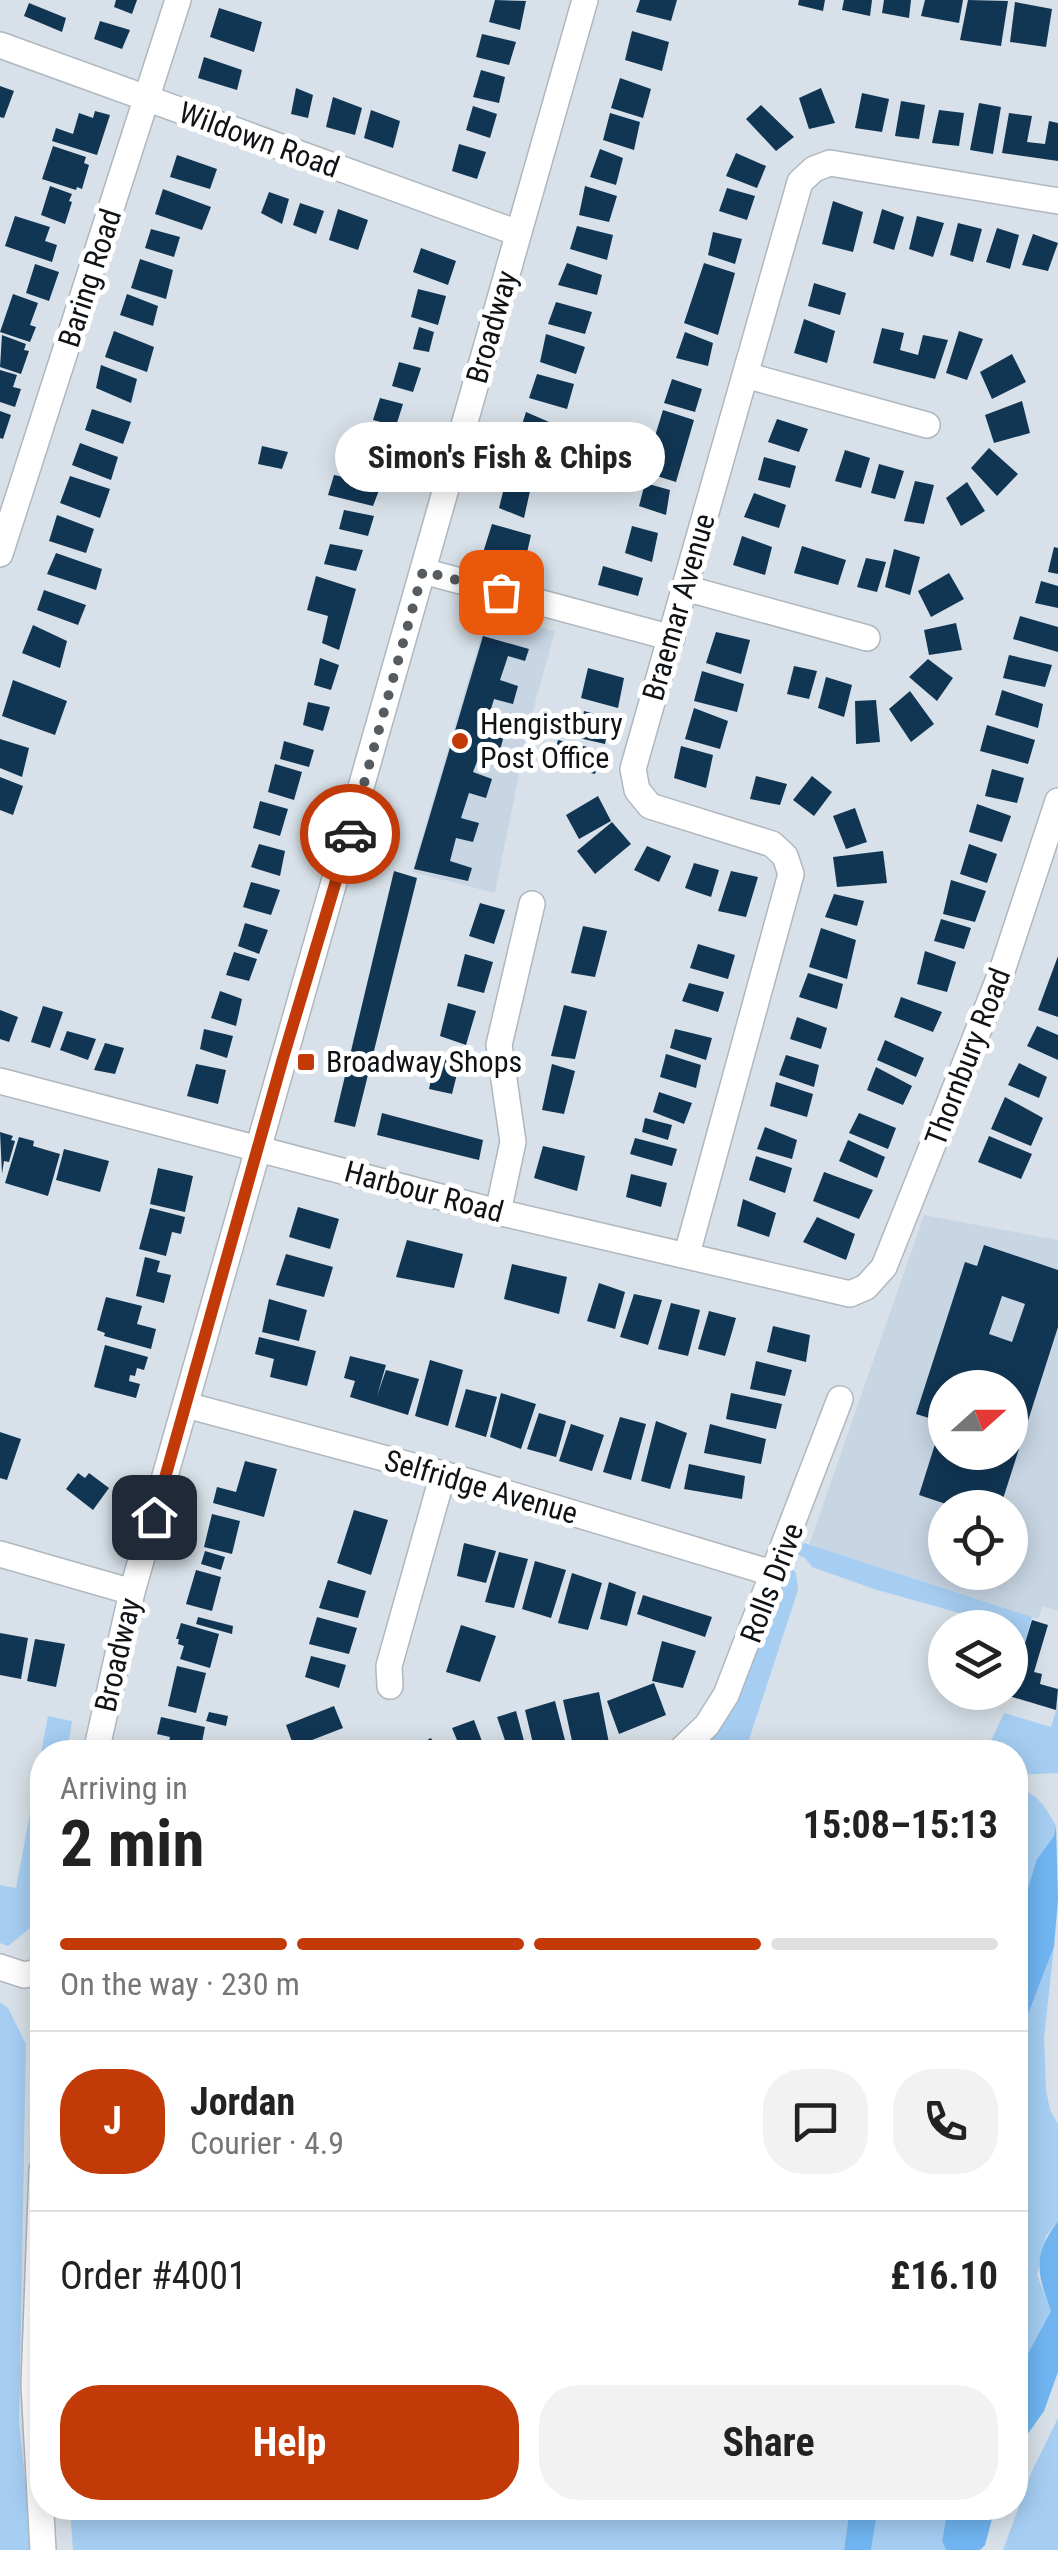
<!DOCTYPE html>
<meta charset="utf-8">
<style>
:root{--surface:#fff;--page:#f2f2f2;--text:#222;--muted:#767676;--line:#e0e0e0;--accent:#c23a08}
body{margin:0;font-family:"Roboto Condensed",sans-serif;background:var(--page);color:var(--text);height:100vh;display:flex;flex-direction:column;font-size:38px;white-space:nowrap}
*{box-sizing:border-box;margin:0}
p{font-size:32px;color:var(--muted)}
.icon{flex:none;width:55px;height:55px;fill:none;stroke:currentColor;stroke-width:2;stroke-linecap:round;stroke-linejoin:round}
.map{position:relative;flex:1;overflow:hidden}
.details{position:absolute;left:30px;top:1740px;width:998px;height:780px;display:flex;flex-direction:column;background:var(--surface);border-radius:40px;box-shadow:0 5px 25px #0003}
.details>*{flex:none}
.needle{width:65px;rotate:69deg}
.tools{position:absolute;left:928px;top:1370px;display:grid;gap:20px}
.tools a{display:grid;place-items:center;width:100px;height:100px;border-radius:50%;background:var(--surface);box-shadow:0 5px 25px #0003;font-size:50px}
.pin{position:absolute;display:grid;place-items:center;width:85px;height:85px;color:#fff;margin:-42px;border-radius:20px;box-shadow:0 5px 15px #0006}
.courier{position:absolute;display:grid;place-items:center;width:100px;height:100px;margin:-50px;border:8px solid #c23a08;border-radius:50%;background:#fff;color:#222;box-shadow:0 2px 12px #0007}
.bubble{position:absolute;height:70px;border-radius:35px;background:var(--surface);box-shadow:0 5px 25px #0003;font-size:32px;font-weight:700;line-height:70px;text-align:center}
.head em{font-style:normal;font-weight:700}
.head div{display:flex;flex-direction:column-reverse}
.head{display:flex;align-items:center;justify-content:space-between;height:170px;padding:0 30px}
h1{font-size:65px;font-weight:700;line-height:75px}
.bar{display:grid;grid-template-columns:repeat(4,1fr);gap:15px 10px;align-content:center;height:120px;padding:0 30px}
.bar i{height:12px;border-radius:8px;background:var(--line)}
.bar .selected{background:var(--accent)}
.bar p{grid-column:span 4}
.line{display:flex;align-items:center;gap:25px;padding:0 30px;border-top:2px solid var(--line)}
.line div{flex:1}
.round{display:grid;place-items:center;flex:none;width:105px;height:105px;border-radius:40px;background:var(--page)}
.cta{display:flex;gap:20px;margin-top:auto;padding:20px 30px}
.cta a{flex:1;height:115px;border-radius:40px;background:var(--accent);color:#fff;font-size:40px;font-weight:700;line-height:115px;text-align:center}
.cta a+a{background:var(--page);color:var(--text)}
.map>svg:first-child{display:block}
.built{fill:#c8d6e4;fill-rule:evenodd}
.green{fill:#a6cef3}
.forest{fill:#70b5f2}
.building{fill:#113654;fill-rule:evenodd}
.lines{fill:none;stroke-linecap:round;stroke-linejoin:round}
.minor-casing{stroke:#afb7bf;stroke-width:28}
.minor{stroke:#fff;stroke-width:25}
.done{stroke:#565b60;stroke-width:10;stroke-dasharray:0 18}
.route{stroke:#c23a08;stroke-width:12}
.poi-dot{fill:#c23a08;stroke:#fff;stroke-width:4}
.labels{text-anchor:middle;stroke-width:10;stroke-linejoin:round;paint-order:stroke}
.street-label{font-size:30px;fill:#101316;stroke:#fff}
.poi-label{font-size:30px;fill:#101316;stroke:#fff;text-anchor:start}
</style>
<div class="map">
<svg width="1058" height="2550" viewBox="0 0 1058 2550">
<rect width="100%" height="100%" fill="#d8e1e9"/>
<path class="built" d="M494,613l61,18 -26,94 -34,168 -83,-21 75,-257z
M924,1215l134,25v371l-15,-5 -5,13 -229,-74zM945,1388h65v64h-65zM945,1508h65v64h-65z"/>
<path class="green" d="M804,1543l228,74 -7,25 -15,-4 -1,-11 -135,-38 -62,-22 -7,-9 -14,-6z
M788,1565l8,8 2,17 -53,162h-50z
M1058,1704v69l-43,2v-23h-29l18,-39 47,14z
M48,1716l24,5 -5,31h-25v146l-3,23 -31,25 -8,-3v-58l16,3z
M1015,1787c22,6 31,20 41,39l-2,10 -17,23 -22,70z
M1054,1947l-10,91 2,52 4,20 8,14v97l-12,15 -9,39 14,36 -28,53 -8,7v-323z
M0,2002l8,6 18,36 -7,379 14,127h-33z
M1058,2418v132h-55l29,-79z
M70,2508h780l-6,42h-771z
M878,2508h70l-6,33 4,9h-75z"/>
<path class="forest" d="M1056,1826l2,73 -4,48 -39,101v-119l22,-70 17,-23z
M1058,2221v151l-14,39 -29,41v-81l8,-8 28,-52c-14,-38 -19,-55 7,-90z
M850,2508h28l-7,42h-27z
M948,2508h47l-10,37 -5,5h-34l-4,-9z"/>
<path class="building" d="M116,0h21l-5,14 -18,-7z
M495,0l31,1 -6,29 -31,-8z
M640,0h37l-6,21 -35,-9z
M799,0h26l-2,11 -25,-6z
M844,0h28l-2,16 -28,-6z
M884,0h27l-2,18 -27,-5z
M925,0h38l-4,23 -38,-7z
M968,0l40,1 -7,45 -41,-6z
M1015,2l37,7 -6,38 -36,-5z
M29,3l37,15 -4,14 -38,-16z
M219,8l43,14 -8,30 -44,-15z
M100,21l30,9 -8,19 -28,-10z
M632,31l37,11 -7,29 -37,-11z
M482,34l34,8 -7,23 -33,-8z
M204,57l38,13 -5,20 -39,-12z
M481,70l24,7 -6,26 -26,-6z
M620,78l31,11 -8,29 -32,-10z
M0,86l14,5 -10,27 -4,-1z
M296,88l17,7 -5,23 -17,-4z
M821,88l14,35 -26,6 -10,-31z
M862,93l27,6 -7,33 -27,-4z
M333,97l29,11 -7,27 -29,-8z
M901,101l24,4 -6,34 -24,-3z
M979,103l22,4 -8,47 -23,-4z
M761,105l33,32 -18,14 -30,-32z
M473,106l24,8 -7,24 -24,-8z
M371,110l29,11 -7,27 -29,-10z
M939,110l25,3 -5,33 -27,-3z
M95,111l15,4 -13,40 -45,-14 4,-13 17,6 6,-21 14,5z
M610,113l30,9 -6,28 -31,-10z
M1009,113l23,3 -5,26 18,2 4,-23 9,2v38l-56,-8z
M459,144l27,8 -9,27 -25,-8z
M53,146l33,11 -2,6 5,2 -7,24 -5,-2 -1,3 -34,-11z
M600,149l23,9 -7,27 -26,-8z
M736,153l30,13 -9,22 -31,-12z
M177,155l40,14 -7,20 -40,-12z
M50,186l22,8 -3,7 3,1 -7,22 -24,-9z
M585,186l32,10 -8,26 -30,-7z
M727,188l28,8 -8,24 -28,-9z
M163,189l48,18 -9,23 -47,-16z
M269,192l20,7 -7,25 -21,-11z
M833,201l30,11 -10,40 -31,-8z
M300,203l24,8 -8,23 -23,-9z
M338,209l30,11 -10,30 -29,-10z
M882,209l22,8 -10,33 -21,-7z
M15,216l35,11 -5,14 12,4 -5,17 -47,-16z
M917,216l27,7 -11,34 -24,-8z
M958,223l24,6 -9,33 -23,-7z
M577,226l36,9 -6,25 -37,-11z
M997,228l22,7 -9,34 -24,-7z
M151,229l29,8 -6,20 -29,-9z
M713,232l29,7 -7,25 -27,-9z
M1033,234l25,9 -10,28 -26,-6z
M421,248l35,13 -8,24 -35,-13z
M140,259l33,11 -7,29 -35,-11z
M567,263l35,12 -5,20 -39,-10z
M704,263l31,10 -17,62 -34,-12z
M35,264l24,8 -10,29 -23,-8z
M814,283l32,10 -6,22 -32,-9z
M418,289l28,7 -8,29 -27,-8z
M13,294l25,9 -8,22 6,2 -6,15 -30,-10z
M127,294l31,12 -5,20 -33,-11z
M556,302l36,10 -7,22 -37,-10z
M804,319l31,12 -8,32 -33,-10z
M419,327l15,5 -5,20 -16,-3z
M882,328l22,5 -4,17 18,5 5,-20 25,5 -13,39 -62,-16z
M114,331l40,16 -7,25 -42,-15z
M959,331l24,8 -16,41 -21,-7z
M685,332l28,11 -5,23 -32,-8z
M546,334l39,13 -9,27 -36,-12z
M2,335l24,9 -2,6 5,1 -8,23 -21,-7z
M1012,354l14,28 -34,17 -12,-27z
M399,362l22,6 -8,24 -21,-6z
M101,365l36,14 -6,24 -35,-15z
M0,370l17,5 -4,12 8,2 -6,18 -15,-5z
M537,374l37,10 -7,25 -38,-11z
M672,379l30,10 -7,23 -31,-9z
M380,398l23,6 -7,22 -23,-6z
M1022,401l8,32 -36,10 -9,-28z
M92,409l39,13 -8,22 -38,-14z
M663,410l31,10 -18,62 -32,-10z
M0,411l11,4 -8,24 -3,-1z
M526,412l30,13 -6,22 -31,-13z
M777,419l31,10 -9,23 -31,-10z
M362,432l29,9 -4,22 -29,-10z
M80,443l38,14 -7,23 -39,-15z
M262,446l26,6 -6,17 -24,-5z
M514,446l31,11 -9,26 -30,-11z
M989,448l29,26 -21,22 -26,-28z
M845,450l25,8 -9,30 -26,-7z
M764,457l32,9 -6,22 -32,-8z
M879,464l25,7 -9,28 -24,-6z
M334,475l47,10 -8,21 -45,-11z
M70,476l40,13 -10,29 -40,-15z
M915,481l19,4 -10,39 -20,-3z
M967,482l18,29 -24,15 -15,-28z
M645,483l25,7 -4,25 -27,-9z
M505,484l25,7 -6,27 -25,-10z
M754,493l32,12 -7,23 -35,-11z
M344,510l30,6 -6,20 -29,-7z
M57,515l37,14 -8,24 -37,-12z
M492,524l39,11 -7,31 -42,-10z
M632,526l26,7 -6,29 -27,-9z
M742,536l30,11 -7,28 -32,-10z
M330,544l33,6 -7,21 -32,-7z
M802,546l44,14 -8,25 -44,-12z
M1054,547l4,1v26l-10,-2z
M894,549l26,8 -10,38 -25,-8z
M56,553l46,16 -6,21 -49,-16z
M866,558l20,4 -9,30 -20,-5z
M603,566l40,12 -5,18 -40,-11z
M949,573l15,26 -33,18 -13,-26z
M316,576l40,13 -17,61 -17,-7 6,-27 -21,-6z
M1041,581l17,5v22l-23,-5z
M44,590l42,15 -8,20 -41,-15z
M1020,616l38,11v25l-45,-13z
M956,623l6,27 -33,5 -5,-25z
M33,625l34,16 -7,27 -38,-15z
M716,632l34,8 -9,34 -35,-11z
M483,636l46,13 -4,12 -17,-5 -8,24 18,6 -5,18 -19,-5 -8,27 19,6 -5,18 -17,-4 -10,26 19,7 -6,19 -17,-5 -8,25 18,5 -6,19 -17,-4 -6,23 22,7 -4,13 -54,-12z
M1009,655l43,10 -7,22 -42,-9z
M320,658l19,7 -8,25 -17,-5z
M928,659l25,19 -16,23 -28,-24z
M794,666l23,5 -8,28 -22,-5z
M588,668l36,10 -6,30 -37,-10z
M702,671l42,13 -7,28 -43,-11z
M826,677l26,8 -8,32 -26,-9z
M13,680l54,21 -12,34 -53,-19z
M1002,690l41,14 -5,24 -43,-13z
M910,691l24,33 -23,18 -22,-33z
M876,700l4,42 -24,2 -1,-43z
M308,702l22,5 -7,24 -20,-6z
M694,708l34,13 -8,28 -35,-10z
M584,711l26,7 -5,26 -26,-6z
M987,725l48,15 -7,24 -48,-13z
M0,739l29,9 -7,29 -22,-9z
M558,740l42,10 -5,24 -43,-11z
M284,741l30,9 -5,17 -29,-8z
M681,746l32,9 -7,33 -32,-10z
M275,764l27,8 -8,28 -26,-8z
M992,769l32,9 -7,25 -32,-7z
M756,776l31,8 -7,21 -30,-6z
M812,776l20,16 -18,24 -21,-16z
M0,777l23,9 -10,29 -13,-5z
M598,796l13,25 -32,18 -13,-24z
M260,801l28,8 -8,27 -27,-8z
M977,804l34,12 -9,26 -33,-10z
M855,808l12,34 -21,7 -13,-33z
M612,822l19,22 -36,30 -18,-23z
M259,844l26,7 -5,25 -29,-9z
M969,844l28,10 -10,29 -27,-9z
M647,846l24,10 -12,26 -25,-12z
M883,851l4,32 -50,4 -4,-30z
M694,863l25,7 -8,27 -26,-9z
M394,871l23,7 -62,249 -21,-5z
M731,871l27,6 -12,40 -28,-6z
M951,880l35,11 -11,31 -32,-8z
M251,882l29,8 -9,25 -28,-8z
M834,894l30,7 -7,25 -32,-9z
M480,903l25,7 -11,34 -25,-8z
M941,919l30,9 -7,21 -30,-8z
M245,923l23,7 -9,24 -21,-8z
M583,926l24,5 -12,46 -24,-4z
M821,928l35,12 -9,39 -38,-12z
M698,944l37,11 -7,24 -38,-11z
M925,951l31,11 -9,30 -30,-8z
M234,952l23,7 -8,22 -23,-6z
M465,954l28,8 -9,31 -27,-7z
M1058,956v61l-20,-7z
M808,973l35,11 -6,25 -38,-12z
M689,983l35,9 -6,20 -36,-11z
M220,991l22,8 -6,27 -25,-8z
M901,997l41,15 -9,20 -39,-15z
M448,1003l28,8 -10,34 -26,-9z
M564,1005l23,6 -12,48 -24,-3z
M43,1006l20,6 -13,36 -19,-6z
M0,1010l18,7 -9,25 -9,-3z
M797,1017l30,11 -6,21 -31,-10z
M1037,1026l21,9v25l-31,-14z
M204,1029l29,7 -6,22 -27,-9z
M675,1029l37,9 -6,22 -36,-12z
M67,1031l29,8 -8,21 -28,-10z
M885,1040l39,18 -8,19 -39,-17z
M105,1043l19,5 -9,26 -21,-4z
M666,1054l35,11 -5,23 -36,-11z
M786,1055l33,10 -5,22 -35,-12z
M436,1056l24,6 -8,32 -23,-5z
M1019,1063l28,14 -8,21 -31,-13z
M196,1064l30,6 -8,34 -31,-8z
M552,1064l23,7 -11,43 -22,-4z
M876,1067l36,19 -9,19 -36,-15z
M776,1082l37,12 -6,23 -37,-11z
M659,1092l33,11 -8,21 -31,-12z
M1005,1097l38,21 -12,28 -40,-17z
M382,1113l101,27 -4,20 -102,-25z
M859,1113l37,15 -8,21 -39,-16z
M645,1118l27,7 -4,15 -26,-8z
M765,1127l32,13 -5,19 -35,-10z
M0,1132l13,4 -2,4 4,1 -6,21 -5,-1 -2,13z
M989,1136l43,18 -11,25 -43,-17z
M19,1137l15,4 -1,5 27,8 -12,42 -43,-13z
M635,1138l42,11 -5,17 -42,-12z
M848,1140l37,17 -8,21 -38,-17z
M543,1146l42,10 -8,35 -43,-13z
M64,1149l45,12 -9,31 -44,-12z
M756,1156l36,12 -7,25 -36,-13z
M158,1168l35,8 -8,36 -35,-8z
M824,1172l49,18 -14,29 -46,-18z
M631,1174l36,9 -6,24 -35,-10z
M743,1199l33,14 -7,24 -32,-11z
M298,1207l41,12 -9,30 -41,-12z
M150,1208l35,9 -4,17 -9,-2 -6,24 -27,-7z
M817,1217l38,17 -9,26 -43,-18z
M407,1240l56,14 -9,34 -58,-11z
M984,1245l74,25v57l-57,178 -25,-8 -3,11h-15l-39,-13 23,-73 -26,-8 49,-152 12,4zM1002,1296l23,8 -13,38 -23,-8zM971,1381l19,7h20v64h-65v-64h24z
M286,1254l47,13 -9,30 -48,-12z
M145,1257l15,4 -3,11 14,3 -7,28 -28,-7z
M512,1264l55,13 -8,37 -55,-15z
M599,1283l26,9 -10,37 -28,-8z
M634,1294l28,6 -14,45 -28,-8z
M106,1297l36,9 -5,18 19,5 -5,20 -47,-13 1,-3 -8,-3z
M269,1299l38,11 -8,31 -37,-9z
M671,1303l29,7 -12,46 -30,-7z
M709,1311l27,7 -11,38 -27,-7z
M773,1326l37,9 -4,27 -39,-10z
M259,1337l57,14 -9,35 -37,-9 4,-18 -19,-5z
M105,1345l43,12 -4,13 -7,-2 -2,8 -5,-1 -1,6 11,3 -4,14 -42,-11z
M350,1356l36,9 -9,31 9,-26 33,9 -11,36 -58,-18 5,-16 -11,-3z
M430,1360l33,10 -15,56 -33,-10z
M756,1361l36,9 -7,26 -35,-7z
M466,1389l31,8 -11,40 -31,-10z
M501,1393l35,11 -15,45 -31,-12z
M731,1393l51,11 -6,25 -50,-10z
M539,1413l27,8 -10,36 -29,-8z
M620,1417l26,7 -15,56 -28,-8z
M656,1421l31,12 -17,56 -29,-8z
M571,1424l33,11 -12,36 -33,-10z
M710,1424l56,15 -5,25 -57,-11z
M0,1432l21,7 -14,41 -7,-2z
M245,1461l32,8 -13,48 -51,-14 4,-16 19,5z
M689,1464l56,12 -3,23 -58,-10z
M78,1473l7,5 4,-5 20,15 -16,22 -27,-21z
M354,1510l34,10 -17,55 -34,-12z
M212,1514l28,7 -8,33 -28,-7z
M464,1543l32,8 -10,32 -29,-7z
M205,1551l20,6 -4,13 -20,-6z
M499,1552l29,7 -14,49 -29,-6z
M535,1561l31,9 -15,48 -29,-9z
M196,1570l25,7 -9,34 -26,-7z
M572,1573l30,10 -14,47 -30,-7z
M328,1580l38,11 -8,27 -39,-10z
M609,1582l27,10 -9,34 -27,-7z
M643,1595l69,22 -7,20 -68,-23z
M198,1617l35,9 -1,8 -36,-10z
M317,1617l40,11 -8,26 -40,-10z
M1032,1620l16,5 -14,47 8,2 -2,10 18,5 -2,21 -47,-14z
M181,1623l38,11 -9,34 -30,-9 4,-13 -6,-2 1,-5h-3z
M461,1625l35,11 -16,46 -34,-10z
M0,1633l28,5 -7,41 -21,-4z
M35,1639l30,5 -9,43 -29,-6z
M662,1641l34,10 -13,37 -31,-7z
M311,1656l35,9 -7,23 -34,-11z
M177,1666l29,7 -10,40 -28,-7z
M654,1683l12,32 -47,19 -12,-33z
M599,1692l10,51 -35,7 -11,-50z
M555,1701l12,47 -32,4 -10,-42z
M334,1706l9,22 -49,19 -8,-22z
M516,1711l11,41h-18l-12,-35z
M209,1712l19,4 -2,10 -20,-5z
M161,1717l44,10 -5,25h-33l3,-15 -13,-3z
M474,1720l12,32h-24l-10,-24z
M431,1738l7,14h-24l-2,-4z"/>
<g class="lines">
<g class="minor-casing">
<path id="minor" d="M0,45l518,188
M745,375l182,50
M0,554l178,-554
M423,571l249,67
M685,588l182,50
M0,1081l498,131 352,82 16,-7 18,-20 118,-296 56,-170
M498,1212l15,-70 -14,-97 33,-141
M687,1254l104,-380 -6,-18 -13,-12 -122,-38 -13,-16 -4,-21 167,-587 14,-13 16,-6 228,38
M186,1405l257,69 332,100
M0,1554l132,38
M390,1686l-1,-20 54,-192
M96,1752l36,-160 453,-1592
M679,1752l28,-27 19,-30 114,-296
M0,1967l24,8 14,-3
M42,2170l-8,215 9,165"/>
</g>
<use href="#minor" class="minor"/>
</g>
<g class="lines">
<path class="done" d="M350,834l73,-263 78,21"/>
<path class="route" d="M154,1517l129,-459 67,-224"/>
</g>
<g class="poi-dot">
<circle cx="460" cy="741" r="10"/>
<rect x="296" y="1052" width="20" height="20" rx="5"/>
</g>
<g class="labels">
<g class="street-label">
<text transform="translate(259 140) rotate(20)" y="10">Wildown Road</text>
<text transform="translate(90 278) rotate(-72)" y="10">Baring Road</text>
<text transform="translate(492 327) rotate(-74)" y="10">Broadway</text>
<text transform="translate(679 607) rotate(-74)" y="10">Braemar Avenue</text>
<text transform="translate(968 1057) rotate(-69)" y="10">Thornbury Road</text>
<text transform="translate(424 1192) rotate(15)" y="10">Harbour Road</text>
<text transform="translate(481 1487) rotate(16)" y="10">Selfridge Avenue</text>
<text transform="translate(772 1583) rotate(-69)" y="10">Rolls Drive</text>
<text transform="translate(118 1655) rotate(-77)" y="10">Broadway</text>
</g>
<g class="poi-label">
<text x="480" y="734">Hengistbury<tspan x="480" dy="34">Post Office</tspan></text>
<text x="326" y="1072">Broadway Shops</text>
</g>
</g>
</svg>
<div class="tools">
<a><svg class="needle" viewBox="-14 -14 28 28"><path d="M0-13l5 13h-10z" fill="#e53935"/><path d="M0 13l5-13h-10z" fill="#767676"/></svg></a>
<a><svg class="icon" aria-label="locate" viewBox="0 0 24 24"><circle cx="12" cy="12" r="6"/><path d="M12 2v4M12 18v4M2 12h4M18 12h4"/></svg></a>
<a><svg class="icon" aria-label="layers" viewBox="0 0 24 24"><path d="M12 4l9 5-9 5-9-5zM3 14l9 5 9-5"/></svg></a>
</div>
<div class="pin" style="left:501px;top:592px;background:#ea580c"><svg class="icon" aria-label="bag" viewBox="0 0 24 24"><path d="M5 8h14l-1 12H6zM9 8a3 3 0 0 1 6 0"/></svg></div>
<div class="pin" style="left:154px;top:1517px;background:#1f2937"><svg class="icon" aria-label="home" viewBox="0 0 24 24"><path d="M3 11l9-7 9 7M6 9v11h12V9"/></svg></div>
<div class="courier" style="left:350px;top:834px"><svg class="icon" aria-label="car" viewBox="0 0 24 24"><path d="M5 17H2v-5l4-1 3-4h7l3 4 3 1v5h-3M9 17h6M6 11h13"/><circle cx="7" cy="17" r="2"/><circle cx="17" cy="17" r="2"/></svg></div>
<div class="bubble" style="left:335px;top:422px;width:330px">Simon's Fish &amp; Chips</div>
<section class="details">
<div class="head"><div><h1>2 min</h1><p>Arriving in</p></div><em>15:08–15:13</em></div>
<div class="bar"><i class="selected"></i><i class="selected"></i><i class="selected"></i><i></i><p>On the way · 230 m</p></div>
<div class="line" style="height:180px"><b class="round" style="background:var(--accent);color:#fff">J</b><div><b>Jordan</b><p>Courier · 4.9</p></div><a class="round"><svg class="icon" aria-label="chat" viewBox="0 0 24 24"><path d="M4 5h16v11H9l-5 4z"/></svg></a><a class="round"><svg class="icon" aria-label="phone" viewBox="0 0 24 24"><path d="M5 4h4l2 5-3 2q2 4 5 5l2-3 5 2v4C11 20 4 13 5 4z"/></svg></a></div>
<div class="line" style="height:130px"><div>Order #4001</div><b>£16.10</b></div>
<div class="cta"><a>Help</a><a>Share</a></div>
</section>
</div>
